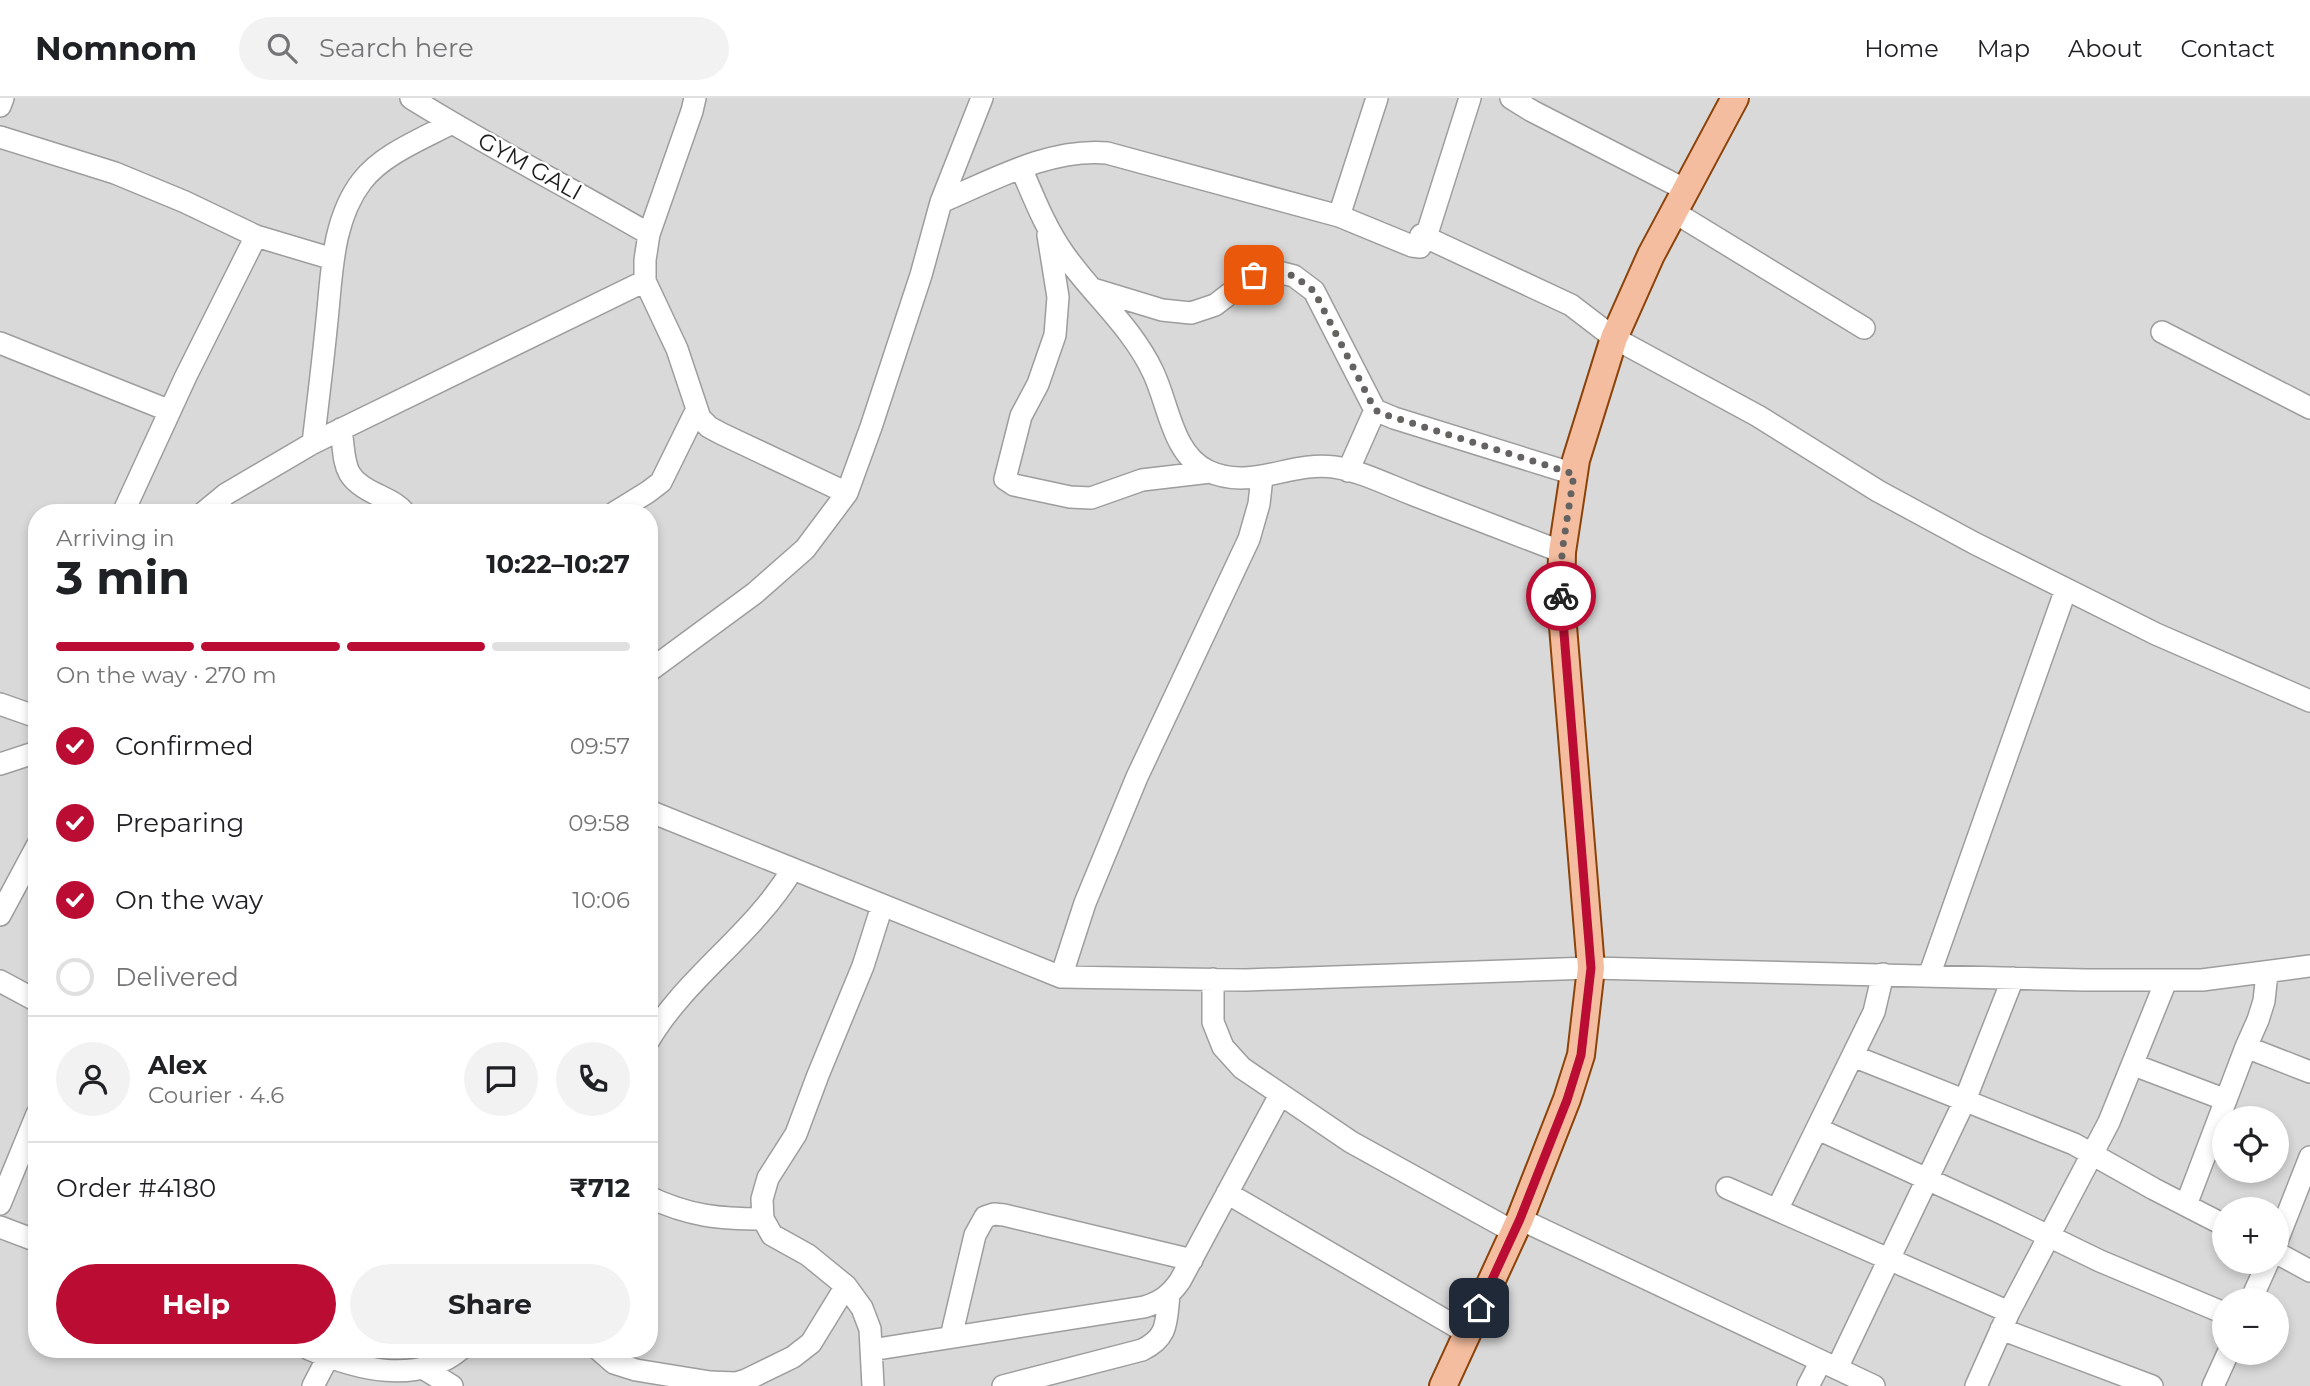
<!DOCTYPE html>
<meta charset="utf-8">
<style>
:root{--surface:#fff;--page:#f2f2f2;--text:#202124;--muted:#757577;--line:#e0e0e0;--accent:#bb0d34}
body{margin:0;font-family:Montserrat,sans-serif;background:var(--page);color:var(--text);height:100vh;display:flex;flex-direction:column;font-size:26px;white-space:nowrap}
*{box-sizing:border-box;margin:0}
p{font-size:23px;color:var(--muted)}
.icon{flex:none;width:38px;height:38px;fill:none;stroke:currentColor;stroke-width:2;stroke-linecap:round;stroke-linejoin:round}
.map{position:relative;flex:1;overflow:hidden}
.sheet{position:absolute;left:28px;top:406px;width:630px;height:854px;display:flex;flex-direction:column;background:var(--surface);border-radius:28px;box-shadow:0 4px 10px #0003}
.sheet>*{flex:none}
.fabs{position:absolute;left:2212px;top:1008px;display:grid;gap:14px}
.fabs a{display:grid;place-items:center;width:77px;height:77px;border-radius:50%;background:var(--surface);box-shadow:0 4px 10px #0003;font-size:35px}
.pin{position:absolute;display:grid;place-items:center;width:60px;height:60px;color:#fff;margin:-30px;border-radius:14px;box-shadow:0 4px 10px #0006}
.courier{position:absolute;display:grid;place-items:center;width:70px;height:70px;margin:-35px;border:5px solid #bb0d34;border-radius:50%;background:#fff;color:#222;box-shadow:0 2px 9px #0007}
.head em{font-style:normal;font-weight:700}
.head div{display:flex;flex-direction:column-reverse}
.head{display:flex;align-items:center;justify-content:space-between;height:119px;padding:0 28px}
h1{font-size:46px;font-weight:700;line-height:52px}
.bar{display:grid;grid-template-columns:repeat(4,1fr);gap:10px 7px;align-content:center;height:84px;padding:0 28px}
.bar i{height:9px;border-radius:5px;background:var(--line)}
.bar .current{background:var(--accent)}
.bar p{grid-column:span 4}
.line{display:flex;align-items:center;gap:18px;padding:0 28px;border-top:2px solid var(--line)}
.line div{flex:1}
.round{display:grid;place-items:center;flex:none;width:74px;height:74px;border-radius:37px;background:var(--page)}
ol{padding:0 28px;list-style:none}
li{display:flex;align-items:center;gap:21px;height:77px}
li p{margin-inline-start:auto}
li .icon{padding:7px;border-radius:50%;background:var(--accent);color:#fff;stroke-width:4}
li:last-child{color:var(--muted)}
li i{width:38px;height:38px;border:4px solid var(--line);border-radius:50%}
.action{display:flex;gap:14px;margin-top:auto;padding:14px 28px}
.action a{flex:1;height:80px;border-radius:42px;background:var(--accent);color:#fff;font-size:28px;font-weight:700;line-height:80px;text-align:center}
.action a+a{background:var(--page);color:var(--text)}
header{display:flex;align-items:center;gap:42px;box-sizing:border-box;height:98px;padding:0 35px;background:var(--surface);border-bottom:2px solid var(--line)}
header strong{font-size:33px}
nav{display:flex;gap:38px;margin-inline-start:auto;font-size:24px}
.search{width:490px;height:63px;background:var(--page);display:flex;align-items:center;gap:18px;box-sizing:border-box;padding:0 24px;border-radius:38px;color:var(--muted);font-size:26px}
.map>svg:first-child{display:block}
.residential{fill:#dad9d9;fill-rule:evenodd}
.lines{fill:none;stroke-linecap:round;stroke-linejoin:round}
.minor-casing{stroke:#9d9d9d;stroke-width:24}
.major-casing{stroke:#8b430a;stroke-width:30}
.minor{stroke:#fff;stroke-width:21}
.major{stroke:#f5bd9f;stroke-width:26}
.done{stroke:#656361;stroke-width:7;stroke-dasharray:0 12.6}
.route{stroke:#bb0d34;stroke-width:9}
.labels{text-anchor:middle;stroke-width:5;stroke-linejoin:round;paint-order:stroke}
.street-label{font-size:23px;fill:#1c1c1c;stroke:#fff}
</style>
<header>
<strong>Nomnom</strong>
<div class="search"><svg class="icon" aria-label="search" viewBox="0 0 24 24"><circle cx="10" cy="10" r="6"/><path d="M15 15l6 6"/></svg>Search here</div>
<nav><a>Home</a><a>Map</a><a>About</a><a>Contact</a></nav>
</header>
<div class="map">
<svg width="2310" height="1288" viewBox="0 0 2310 1288">
<rect width="100%" height="100%" fill="#ede7e2"/>
<path class="residential" d="M0,0h2310v1288h-2310zM37,415h612v836h-612zM2224,1020h53v53h-53zM2224,1111h53v53h-53zM2224,1202h53v53h-53z"/>
<g class="lines">
<g class="minor-casing">
<path id="minor" d="M411,0c77,48 159,90 238,136
M1511,0l21,13 154,79
M0,8l3,-8
M0,39l115,36 70,29 71,34 77,23
M1021,70c13,30 24,59 43,86 28,40 68,73 89,118 16,33 19,82 55,99 43,20 83,-10 126,-4 27,4 54,18 80,28 49,19 99,38 148,57
M941,104c52,-22 108,-54 166,-49l232,63 73,30 8,1 6,-10 44,-139
M1674,114l190,116
M1339,118l38,-118
M1048,137l10,62 -3,38 -17,49 -17,32 -16,63 9,6 56,12 21,1 51,-18 68,-8
M1421,137l150,70 43,33 144,78 120,75 96,52 182,91 154,67
M1093,191l69,21 29,3 24,-8 39,-30 24,-3 16,4 20,15 61,119 19,8 180,56
M2162,234l148,76
M0,245l170,68
M341,331c5,36 0,49 37,66 10,5 20,9 27,18
M313,345c5,-41 10,-82 14,-123 5,-47 5,-100 35,-139 21,-27 60,-42 90,-58
M1348,373l27,-61
M847,395l24,-66 50,-152 20,-73 41,-104
M123,415l63,-137 70,-140
M203,415l23,-19 87,-51 332,-162
M614,415l34,-21 13,-10 35,-71
M649,573l106,-78 50,-44 42,-56 -125,-59 -13,-7 -9,-9 -23,-69 -32,-68v-21l4,-26 43,-123 3,-13
M0,606l37,13
M0,666l37,-12
M649,713l412,166 185,3 345,-12 494,12h117l108,-14
M0,817l37,-69
M1929,878l137,-387
M1061,879l24,-74 52,-126 112,-238 10,-35 3,-27
M1213,881v43l10,25 19,21 109,74 163,90
M0,883l37,20
M649,942c37,-63 104,-105 143,-170
M2246,949l64,25
M1853,958l221,88 80,45 70,36
M2134,967l92,35
M1818,1031l181,83 101,49 124,52
M1727,1090l282,124
M1227,1095l240,140
M649,1099c40,19 70,22 114,22
M0,1106l37,-90
M2186,1107l60,-158 12,-27 6,-19 3,-28
M1777,1112l97,-198 9,-38
M1520,1121l354,167
M0,1129l37,14
M2277,1143l33,-84
M2277,1155l33,18
M2251,1202l17,-38
M2001,1231l151,57
M951,1239l24,-102 10,-18 9,-3 10,1 188,45
M309,1251c47,20 108,37 152,0
M598,1251l16,14 22,7 74,12 26,1 10,-3 47,-23 18,-14 35,-57
M871,1252l273,-43c17,-5 26,-12 36,-26l100,-186
M1837,1270l128,-268 48,-122
M426,1272l26,16
M313,1288l15,-29
M873,1288l-3,-57 -8,-21 -16,-22 -38,-31 -36,-20 -9,-16 -1,-20 6,-21 28,-44 22,-59 45,-109 19,-60
M1003,1288l139,-36c27,-13 24,-29 27,-55
M1808,1288l13,-25
M1976,1288l33,-74 100,-190 57,-141
M2213,1288l15,-33"/>
</g>
<g class="major-casing">
<path id="major" d="M1443,1288l77,-167 47,-120 14,-44 10,-87 -30,-366 1,-50 14,-92 38,-122 37,-83 84,-157"/>
</g>
<use href="#minor" class="minor"/>
<use href="#major" class="major"/>
</g>
<g class="lines">
<path class="done" d="M1254,177l24,-3 16,4 20,15 61,119 11,5 188,59 -12,78 -1,44"/>
<path class="route" d="M1479,1210l41,-89 47,-119 14,-45 10,-87 -30,-372"/>
</g>
<g class="labels">
<g class="street-label">
<text transform="translate(530 68) rotate(29)" y="8">GYM GALI</text>
</g>
</g>
</svg>
<div class="fabs">
<a><svg class="icon" aria-label="locate" viewBox="0 0 24 24"><circle cx="12" cy="12" r="6"/><path d="M12 2v4M12 18v4M2 12h4M18 12h4"/></svg></a>
<a>+</a>
<a>−</a>
</div>
<div class="pin" style="left:1254px;top:177px;background:#ea580c"><svg class="icon" aria-label="bag" viewBox="0 0 24 24"><path d="M5 8h14l-1 12H6zM9 8a3 3 0 0 1 6 0"/></svg></div>
<div class="pin" style="left:1479px;top:1210px;background:#1f2937"><svg class="icon" aria-label="home" viewBox="0 0 24 24"><path d="M3 11l9-7 9 7M6 9v11h12V9"/></svg></div>
<div class="courier" style="left:1561px;top:498px"><svg class="icon" aria-label="bike" viewBox="0 0 24 24"><circle cx="6" cy="16" r="4"/><circle cx="18" cy="16" r="4"/><path d="M6 16l4-8h5l3 8M10 8l3 8H6M13 5h3"/></svg></div>
<section class="sheet">
<div class="head"><div><h1>3 min</h1><p>Arriving in</p></div><em>10:22–10:27</em></div>
<div class="bar"><i class="current"></i><i class="current"></i><i class="current"></i><i></i><p>On the way · 270 m</p></div>
<ol>
<li><svg class="icon" aria-label="check" viewBox="0 0 24 24"><path d="M5 12l5 5 9-10"/></svg>Confirmed<p>09:57</p></li>
<li><svg class="icon" aria-label="check" viewBox="0 0 24 24"><path d="M5 12l5 5 9-10"/></svg>Preparing<p>09:58</p></li>
<li><svg class="icon" aria-label="check" viewBox="0 0 24 24"><path d="M5 12l5 5 9-10"/></svg>On the way<p>10:06</p></li>
<li><i></i>Delivered</li>
</ol>
<div class="line" style="height:126px"><a class="round"><svg class="icon" aria-label="person" viewBox="0 0 24 24"><circle cx="12" cy="8" r="4"/><path d="M4 21q1-7 8-7t8 7"/></svg></a><div><b>Alex</b><p>Courier · 4.6</p></div><a class="round"><svg class="icon" aria-label="chat" viewBox="0 0 24 24"><path d="M4 5h16v11H9l-5 4z"/></svg></a><a class="round"><svg class="icon" aria-label="phone" viewBox="0 0 24 24"><path d="M5 4h4l2 5-3 2q2 4 5 5l2-3 5 2v4C11 20 4 13 5 4z"/></svg></a></div>
<div class="line" style="height:91px"><div>Order #4180</div><b>₹712</b></div>
<div class="action"><a>Help</a><a>Share</a></div>
</section>
</div>
